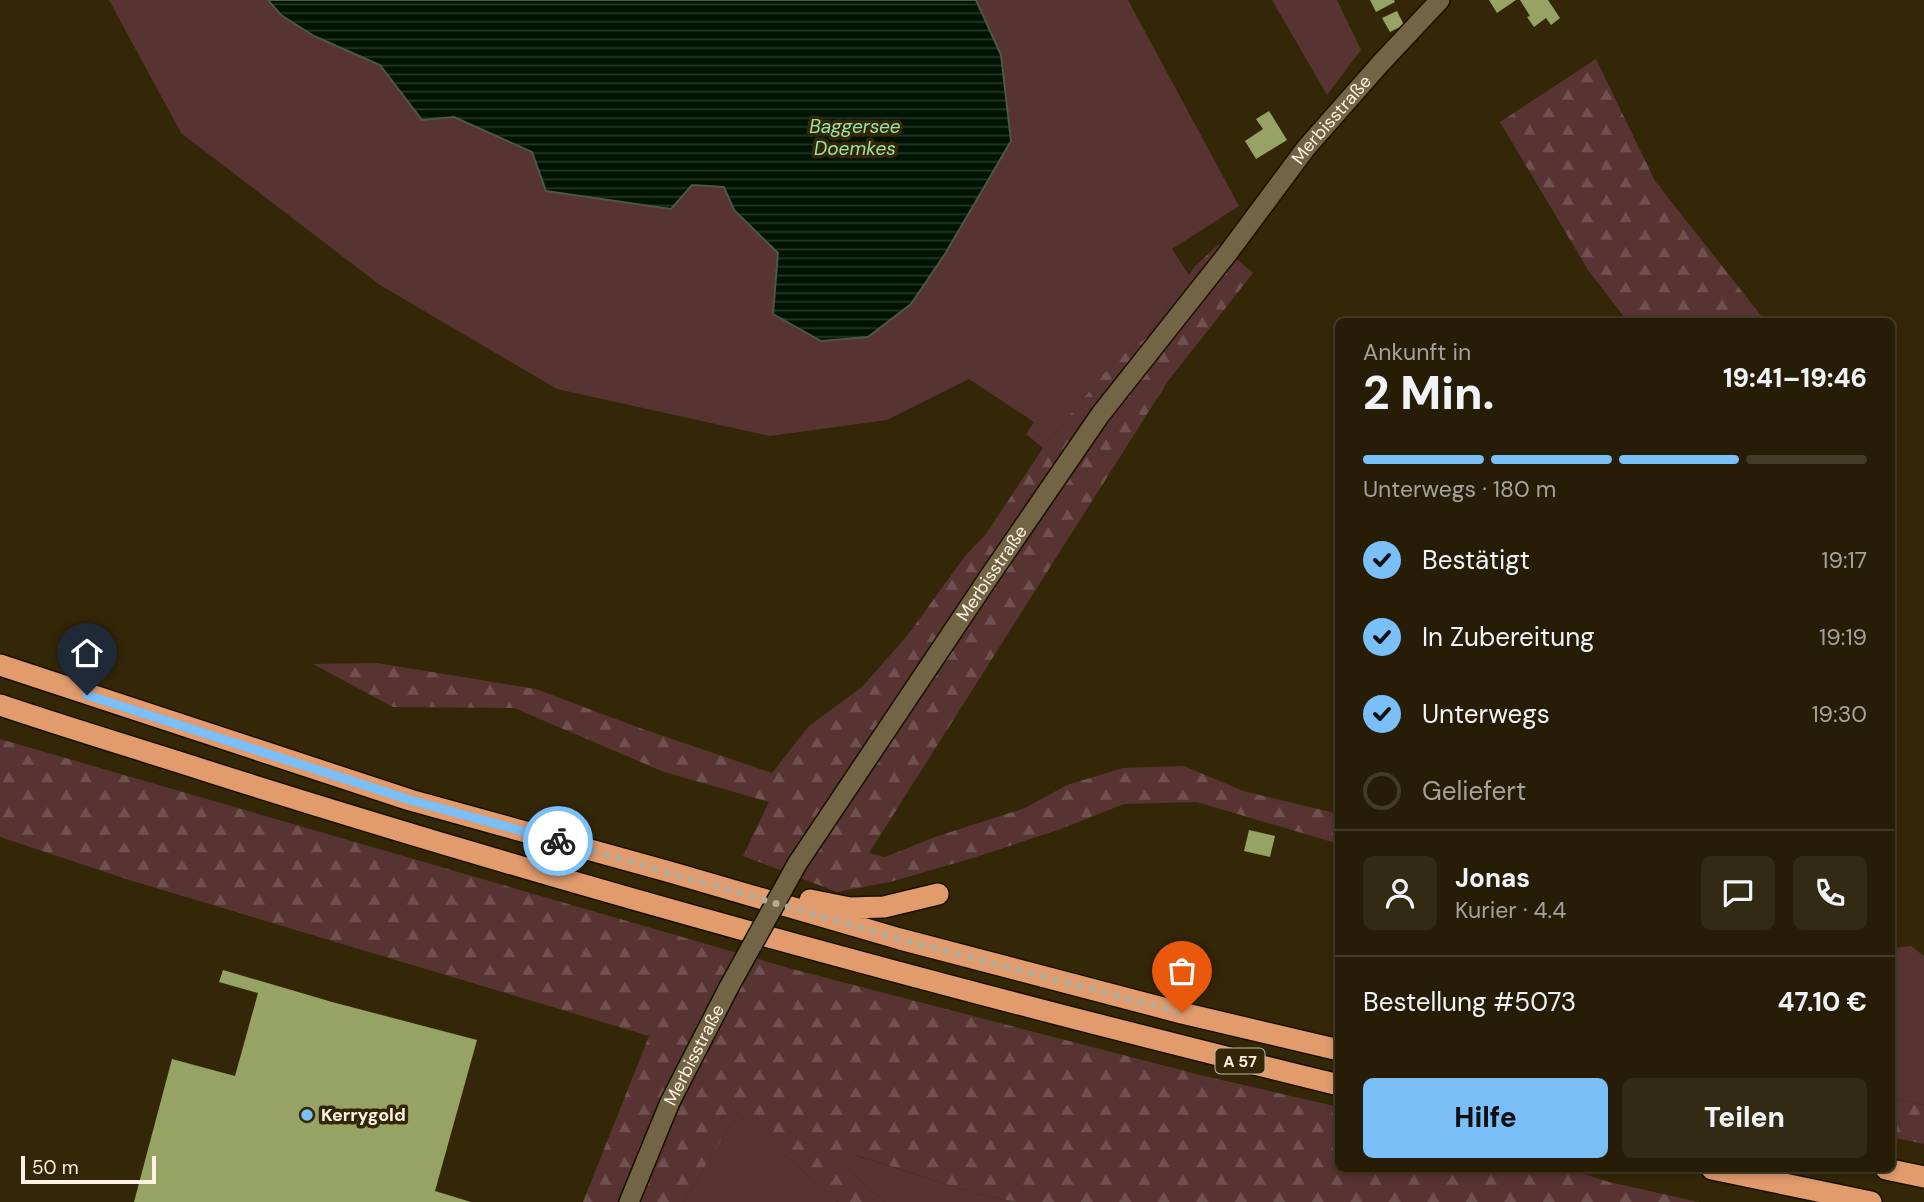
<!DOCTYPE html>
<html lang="de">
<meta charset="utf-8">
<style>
:root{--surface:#271d06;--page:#332a14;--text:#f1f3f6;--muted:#a4a29b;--line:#433b28;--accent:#7abff8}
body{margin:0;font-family:"DM Sans",sans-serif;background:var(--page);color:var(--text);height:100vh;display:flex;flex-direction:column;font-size:26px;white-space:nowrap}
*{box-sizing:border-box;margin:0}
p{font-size:23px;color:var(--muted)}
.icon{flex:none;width:38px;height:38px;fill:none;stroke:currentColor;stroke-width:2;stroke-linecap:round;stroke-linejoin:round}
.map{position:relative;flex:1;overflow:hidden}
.sheet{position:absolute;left:1335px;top:318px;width:560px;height:854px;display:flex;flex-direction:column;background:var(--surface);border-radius:10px;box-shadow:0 4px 10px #0003,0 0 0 2px var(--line)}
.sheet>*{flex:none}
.scale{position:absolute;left:21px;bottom:18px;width:135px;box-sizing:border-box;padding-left:7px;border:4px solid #fcf3e2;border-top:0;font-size:19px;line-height:24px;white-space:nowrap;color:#fcf3e2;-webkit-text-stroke:5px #342708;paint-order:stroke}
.pin{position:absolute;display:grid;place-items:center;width:60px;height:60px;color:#fff;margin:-72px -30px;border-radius:50% 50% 50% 0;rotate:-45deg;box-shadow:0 0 7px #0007}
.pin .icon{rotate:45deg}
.courier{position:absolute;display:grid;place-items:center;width:70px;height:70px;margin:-35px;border:5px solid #7abff8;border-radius:50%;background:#fff;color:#222;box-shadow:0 2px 9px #0007}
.summary em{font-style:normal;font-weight:800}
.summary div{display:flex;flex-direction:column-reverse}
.summary{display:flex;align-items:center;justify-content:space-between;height:119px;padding:0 28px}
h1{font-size:46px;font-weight:800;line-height:52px}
.bar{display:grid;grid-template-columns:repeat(4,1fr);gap:10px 7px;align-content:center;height:84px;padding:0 28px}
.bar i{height:9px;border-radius:5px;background:var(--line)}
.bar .on{background:var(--accent)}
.bar p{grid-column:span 4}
.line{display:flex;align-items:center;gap:18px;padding:0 28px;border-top:2px solid var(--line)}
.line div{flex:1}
.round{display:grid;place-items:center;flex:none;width:74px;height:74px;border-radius:10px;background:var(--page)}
ol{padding:0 28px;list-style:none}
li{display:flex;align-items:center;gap:21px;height:77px}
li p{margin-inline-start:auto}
li .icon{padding:7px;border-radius:50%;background:var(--accent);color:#111;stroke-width:4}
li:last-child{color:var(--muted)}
li i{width:38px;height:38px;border:4px solid var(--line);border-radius:50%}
.primary-button{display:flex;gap:14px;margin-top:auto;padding:14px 28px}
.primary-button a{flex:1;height:80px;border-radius:10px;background:var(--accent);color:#111;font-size:28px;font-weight:800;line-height:80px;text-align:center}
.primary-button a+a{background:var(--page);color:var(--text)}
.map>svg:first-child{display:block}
.grass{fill:#573332}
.forest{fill:url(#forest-firs)}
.water{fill:url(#water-rules);stroke:#4c5746;stroke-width:2}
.building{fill:#97a365}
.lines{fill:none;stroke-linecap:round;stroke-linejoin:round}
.street-casing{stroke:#191000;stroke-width:22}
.highway-casing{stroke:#191000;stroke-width:24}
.street{stroke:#726445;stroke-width:19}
.highway{stroke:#e19b6d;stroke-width:21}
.street-bridge-casing{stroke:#191000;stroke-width:22;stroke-linecap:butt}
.street-bridge{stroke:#726445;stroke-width:19}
.done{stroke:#b6ac96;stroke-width:7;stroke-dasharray:0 12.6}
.route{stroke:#7abff8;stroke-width:9}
.poi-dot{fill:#7abff8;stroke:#342708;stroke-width:2.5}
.labels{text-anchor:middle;stroke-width:7;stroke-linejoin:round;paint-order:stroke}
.shield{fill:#342708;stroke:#c0b6a1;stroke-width:2}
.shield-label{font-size:16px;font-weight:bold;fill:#fcf3e2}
.street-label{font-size:18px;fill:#fcf3e2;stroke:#342708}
.poi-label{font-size:18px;font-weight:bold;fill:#fcf3e2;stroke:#342708;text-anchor:start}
.water-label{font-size:19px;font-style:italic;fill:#98e5a7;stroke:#342708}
</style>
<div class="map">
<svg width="1924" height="1202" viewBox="0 0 1924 1202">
<defs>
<pattern id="forest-firs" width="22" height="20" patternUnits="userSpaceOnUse" patternTransform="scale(1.75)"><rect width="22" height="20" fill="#573332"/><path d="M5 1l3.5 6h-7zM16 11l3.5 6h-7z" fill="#70514f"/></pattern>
<pattern id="water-rules" width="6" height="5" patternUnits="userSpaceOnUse" patternTransform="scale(1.75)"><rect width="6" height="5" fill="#001403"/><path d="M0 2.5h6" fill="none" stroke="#263727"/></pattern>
</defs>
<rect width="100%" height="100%" fill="#342708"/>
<path class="grass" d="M109,0h159l13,15 33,21 66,29 42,55 32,-3 79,35 159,33 32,2 10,23 44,43 -5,61 140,-12 32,-48 66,-113 -10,-86 -25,-55h152l111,206 -67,43 17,26 -43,63 -32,23 -71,87 -17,-14 8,-12 -65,-43 -82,41 -117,16 -213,-47 -177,-104 -199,-152z
M1272,0h65l24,50 -34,45z
M1911,946l13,10v149l-32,-7v-150z
M738,1113l100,89h-155z
M854,1155l124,39 39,8h-132l-41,-36z"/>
<path class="forest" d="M1596,59l59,122 111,141h-138l-40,-52 -88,-148z
M1219,244l34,29 -85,108 -299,472 16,4 50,-20 90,-29 42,-23 56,-17 61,-2 59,25 96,23v30l-142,-42 -73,2 -66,26 -85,28 -83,24 -53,10 -94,-36 26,-54 -105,-30 -150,-64 -121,-1 -80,-43 64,-1 159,26 101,38 135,46 37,-47 53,-39 45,-51 58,-80 21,-22 57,-86 71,-87 32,-23 49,-72z
M0,739l796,231 408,106 135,31v62h230l40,13 90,20h-682l-39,-8 -123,-39 -11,11 41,36h-47l-100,-89 -55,89h-100l66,-166 -523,-157 -126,-42z
M1892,1098l32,7v39l-32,-7z"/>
<path class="water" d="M268,0h708l25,55 10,86 -66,113 -34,50 -43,33 -47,4 -48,-27 5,-61 -44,-43 -10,-23 -32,-2 -21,24 -125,-18 -14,-39 -78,-35 -32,3 -42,-55 -66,-29 -33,-21z"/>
<path class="building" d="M1370,0h24l1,2 -19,10z
M1489,0h27l-19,13z
M1520,0h28l12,18 -9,7 -5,-7 -12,9 -7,-10 3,-1z
M1397,11l7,14 -14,7 -8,-14z
M1269,111l18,29 -31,19 -11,-18 18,-12 -7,-10z
M1249,830l26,6 -5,21 -26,-6z
M223,970l109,32 145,38 -42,151 36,11h-337l38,-143 63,17 23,-83 -39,-11z"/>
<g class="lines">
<g class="street-casing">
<g id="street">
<path id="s1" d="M797,864l194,-290 109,-159 128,-162 78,-105 74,-84 60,-64"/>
<path id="s2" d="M629,1202l41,-100 59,-115"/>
</g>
</g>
<g class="highway-casing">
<path id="highway" d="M0,665l410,135 260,72 230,67 282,74 157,37
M0,705c71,24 142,45 213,68 372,118 747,219 1126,312
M810,900l40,8 34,-1 54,-13
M1712,1169l159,33
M1886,1169l38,8"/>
</g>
<use href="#street" class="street"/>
<use href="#highway" class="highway"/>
<g class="street-bridge-casing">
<path id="street-bridge" d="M729,987l68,-123"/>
</g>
<use href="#street-bridge" class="street-bridge"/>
</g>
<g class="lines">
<path class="done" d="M558,841l342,98 282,74"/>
<path class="route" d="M87,695l323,105 148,41"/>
</g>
<circle class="poi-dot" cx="307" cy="1115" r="7"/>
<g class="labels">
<rect class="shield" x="1215.5" y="1048.5" width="49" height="25" rx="5"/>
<g class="shield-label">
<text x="1240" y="1067">A 57</text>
</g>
<g class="street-label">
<text dy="6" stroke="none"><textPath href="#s1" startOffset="917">Merbisstraße</textPath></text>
<text dy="6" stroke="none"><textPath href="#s1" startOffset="350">Merbisstraße</textPath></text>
<text dy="6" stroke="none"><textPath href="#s2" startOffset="161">Merbisstraße</textPath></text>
</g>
<g class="poi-label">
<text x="321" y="1121">Kerrygold</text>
</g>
<g class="water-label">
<text x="855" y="133">Baggersee<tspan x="855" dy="22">Doemkes</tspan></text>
</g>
</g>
</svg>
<div class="scale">50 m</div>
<div class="pin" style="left:1182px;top:1013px;background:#ea580c"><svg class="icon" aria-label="bag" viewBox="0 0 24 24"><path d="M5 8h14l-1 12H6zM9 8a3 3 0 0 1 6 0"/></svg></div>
<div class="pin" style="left:87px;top:695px;background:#1f2937"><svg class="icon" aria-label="home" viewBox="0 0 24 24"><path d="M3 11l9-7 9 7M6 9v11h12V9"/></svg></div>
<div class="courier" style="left:558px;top:841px"><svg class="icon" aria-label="bike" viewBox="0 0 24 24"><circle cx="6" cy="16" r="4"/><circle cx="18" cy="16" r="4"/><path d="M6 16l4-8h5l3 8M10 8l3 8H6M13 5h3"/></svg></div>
<section class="sheet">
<div class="summary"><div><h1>2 Min.</h1><p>Ankunft in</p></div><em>19:41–19:46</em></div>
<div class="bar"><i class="on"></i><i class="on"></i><i class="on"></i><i></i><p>Unterwegs · 180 m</p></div>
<ol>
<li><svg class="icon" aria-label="check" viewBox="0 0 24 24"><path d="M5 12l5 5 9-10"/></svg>Bestätigt<p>19:17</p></li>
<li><svg class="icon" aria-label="check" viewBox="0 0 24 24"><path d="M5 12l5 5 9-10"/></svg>In Zubereitung<p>19:19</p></li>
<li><svg class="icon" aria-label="check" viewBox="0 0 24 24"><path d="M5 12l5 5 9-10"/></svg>Unterwegs<p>19:30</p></li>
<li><i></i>Geliefert</li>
</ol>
<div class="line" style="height:126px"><a class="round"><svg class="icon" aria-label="person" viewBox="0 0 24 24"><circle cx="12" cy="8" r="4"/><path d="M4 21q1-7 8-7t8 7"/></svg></a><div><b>Jonas</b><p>Kurier · 4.4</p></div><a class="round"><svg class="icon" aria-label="chat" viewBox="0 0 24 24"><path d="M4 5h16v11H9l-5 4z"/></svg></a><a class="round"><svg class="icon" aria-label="phone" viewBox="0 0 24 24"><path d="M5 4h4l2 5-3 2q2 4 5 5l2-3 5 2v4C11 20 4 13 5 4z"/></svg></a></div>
<div class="line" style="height:91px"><div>Bestellung #5073</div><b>47.10 €</b></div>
<div class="primary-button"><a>Hilfe</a><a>Teilen</a></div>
</section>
</div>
